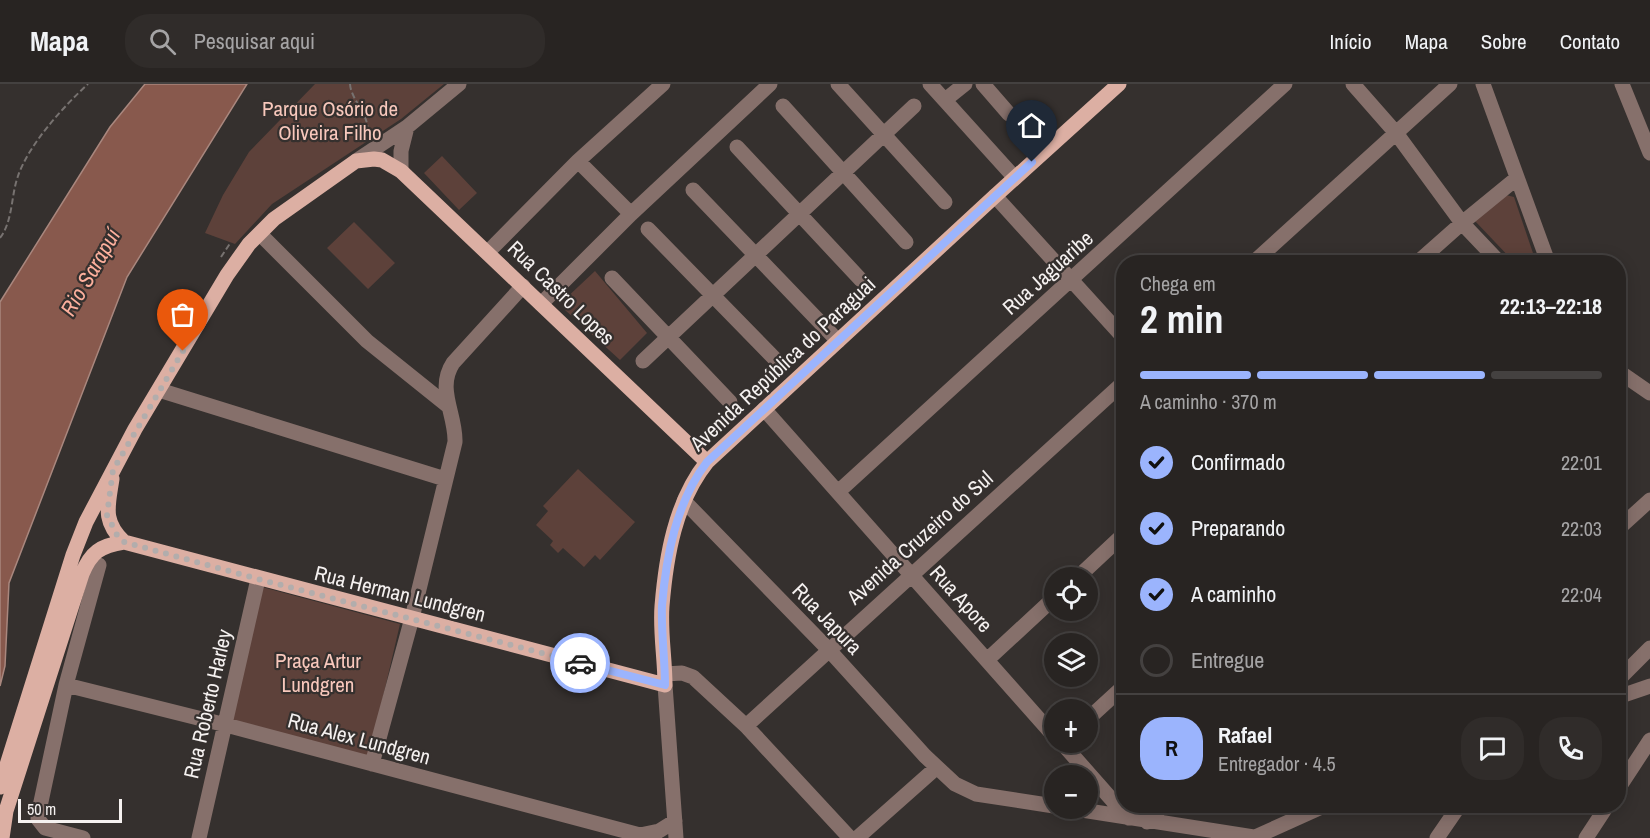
<!DOCTYPE html>
<html lang="pt">
<meta charset="utf-8">
<style>
:root{--surface:#282422;--page:#302c2a;--text:#f1f3f6;--muted:#a5a4a5;--line:#444140;--accent:#9bb4fd}
body{margin:0;font-family:"Archivo Narrow",sans-serif;background:var(--page);color:var(--text);height:100vh;display:flex;flex-direction:column;font-size:22px;white-space:nowrap}
*{box-sizing:border-box;margin:0}
p{font-size:20px;color:var(--muted)}
.icon{flex:none;width:33px;height:33px;fill:none;stroke:currentColor;stroke-width:2;stroke-linecap:round;stroke-linejoin:round}
.map{position:relative;flex:1;overflow:hidden}
.drawer{position:absolute;left:1116px;top:171px;width:510px;height:558px;display:flex;flex-direction:column;background:var(--surface);border-radius:24px;box-shadow:0 3px 15px #0003,0 0 0 2px var(--line)}
.drawer>*{flex:none}
.buttons{position:absolute;left:1044px;top:483px;display:grid;gap:12px}
.buttons a{display:grid;place-items:center;width:54px;height:54px;border-radius:50%;background:var(--surface);box-shadow:0 3px 15px #0003,0 0 0 2px var(--line);font-size:30px}
.scale{position:absolute;left:18px;bottom:15px;width:104px;box-sizing:border-box;padding-left:6px;border:3px solid #f5f1f0;border-top:0;font-size:16px;line-height:21px;white-space:nowrap;color:#f5f1f0;-webkit-text-stroke:4px #35302e;paint-order:stroke}
.pin{position:absolute;display:grid;place-items:center;width:51px;height:51px;color:#fff;margin:-62px -26px;border-radius:50% 50% 50% 0;rotate:-45deg;box-shadow:0 0 6px #0007}
.pin .icon{rotate:45deg}
.courier{position:absolute;display:grid;place-items:center;width:60px;height:60px;margin:-30px;border:4px solid #9bb4fd;border-radius:50%;background:#fff;color:#222;box-shadow:0 2px 8px #0007}
.headline em{font-style:normal;font-weight:700}
.headline div{display:flex;flex-direction:column-reverse}
.headline{display:flex;align-items:center;justify-content:space-between;height:102px;padding:0 24px}
h1{font-size:39px;font-weight:700;line-height:45px}
.bar{display:grid;grid-template-columns:repeat(4,1fr);gap:9px 6px;align-content:center;height:72px;padding:0 24px}
.bar i{height:8px;border-radius:4px;background:var(--line)}
.bar .current{background:var(--accent)}
.bar p{grid-column:span 4}
.line{display:flex;align-items:center;gap:15px;padding:0 24px;border-top:2px solid var(--line)}
.line div{flex:1}
.round{display:grid;place-items:center;flex:none;width:63px;height:63px;border-radius:24px;background:var(--page)}
ol{padding:0 24px;list-style:none}
li{display:flex;align-items:center;gap:18px;height:66px}
li p{margin-inline-start:auto}
li .icon{padding:6px;border-radius:50%;background:var(--accent);color:#111;stroke-width:4}
li:last-child{color:var(--muted)}
li i{width:33px;height:33px;border:3px solid var(--line);border-radius:50%}
header{display:flex;align-items:center;gap:36px;box-sizing:border-box;height:84px;padding:0 30px;background:var(--surface);border-bottom:2px solid var(--line)}
header strong{font-size:28px}
nav{display:flex;gap:33px;margin-inline-start:auto;font-size:21px}
.search{width:420px;height:54px;background:var(--page);display:flex;align-items:center;gap:15px;box-sizing:border-box;padding:0 21px;border-radius:24px;color:var(--muted);font-size:22px}
.map>svg:first-child{display:block}
.green{fill:#5d413a}
.water{fill:#88594d;stroke:#a9877e;stroke-width:1.5}
.lines{fill:none;stroke-linecap:round;stroke-linejoin:round}
.path{stroke:#777270;stroke-width:2;stroke-dasharray:6 3;stroke-linecap:butt}
.minor{stroke:#86706b;stroke-width:15}
.major{stroke:#dcafa3;stroke-width:15}
.done{stroke:#b2adac;stroke-width:6;stroke-dasharray:0 10.8}
.route{stroke:#9bb4fd;stroke-width:8}
.labels{text-anchor:middle;stroke-width:4.5;stroke-linejoin:round;paint-order:stroke}
.park-label{font-size:21px;fill:#f8c8bc;stroke:#35302e}
.street-label{font-size:21px;fill:#f5f1f0;stroke:#35302e}
.water-label{font-size:22px;font-style:italic;fill:#fdb09d;stroke:#35302e}
</style>
<header>
<strong>Mapa</strong>
<div class="search"><svg class="icon" aria-label="search" viewBox="0 0 24 24"><circle cx="10" cy="10" r="6"/><path d="M15 15l6 6"/></svg>Pesquisar aqui</div>
<nav><a>Início</a><a>Mapa</a><a>Sobre</a><a>Contato</a></nav>
</header>
<div class="map">
<svg width="1650" height="754" viewBox="0 0 1650 754">
<rect width="100%" height="100%" fill="#35302e"/>
<path class="green" d="M315,0h129l-43,35 -129,85 -37,40 -30,-11 18,-38 26,-43z
M442,72l35,37 -18,17 -35,-37z
M1506,111l8,2 22,65h-22l-39,-41z
M354,138l41,41 -27,26 -41,-41z
M595,187l52,62 -27,27 -55,-50 -2,-9z
M578,385l57,53 -35,38 -5,-5 -11,12 -21,-19 -5,5 -8,-8 3,-4 -17,-16 12,-14 -5,-5z
M262,503l138,37 -31,133 -137,-35z"/>
<path class="water" d="M145,0h102l-120,193 -118,306 -4,83 -5,20v-384l110,-175z"/>
<g class="lines">
<path class="path" d="M350,0c1,18 25,35 15,53
M0,154c13,-17 11,-43 18,-62 11,-32 46,-70 70,-92
M221,173l10,-15"/>
<path class="minor" d="M838,0l107,118
M930,0l85,94
M983,0l26,30
M1353,0l43,49 66,90 37,39
M1483,0l65,178
M1622,0l28,69
M945,16l20,-16
M783,22l123,136
M737,63l124,133
M356,77l51,-34 52,-43
M578,77l53,53
M401,87v-20l6,-24
M693,106l145,151
M995,112l129,142
M648,145l128,131
M260,150l107,107 81,65
M488,168l90,-91 85,-77
M1254,178l196,-178
M1418,178l44,-39 55,-45
M612,194l118,124
M541,220l90,-90 139,-130
M643,277l271,-255
M1618,287l32,22
M159,306l286,89
M764,325l290,327
M838,408l447,-408
M684,417l145,149 96,106 30,28 21,10 78,12
M1618,445l32,-29
M1077,494l47,-44
M987,576l67,-62
M665,590l17,-1 11,4 53,49 104,112
M1618,596l32,-32
M66,601l160,40 414,110 5,3
M665,601l11,153
M1618,613l32,-11
M1088,635l36,-33
M746,642l378,-344
M1061,658l67,76
M372,680l40,-146 43,-176c1,-28 -19,-53 -2,-79l70,-77
M1618,705l32,-49
M1069,724l191,30
M1147,738l16,-16
M640,751l19,-4 16,-10
M1255,753l69,-31
M83,754l-38,-10 -7,-9 1,-8 27,-126 33,-120
M199,754l59,-259
M857,754l79,-70
M1437,754l22,-32
M1586,754l21,-32"/>
<path class="major" d="M112,395c-4,27 -10,42 12,63
M0,703l73,-232 13,-33 49,-93 92,-154 22,-31 25,-25 82,-58 18,-2 8,1 19,11 306,291
M2,754l4,-27 76,-237c9,-22 18,-28 42,-32l541,143c0,-26 -5,-53 -3,-79 4,-49 13,-104 45,-144l288,-266 124,-112"/>
</g>
<g class="lines">
<path class="done" d="M183,267l-70,119 -6,45 10,20 7,7 134,37 322,84"/>
<path class="route" d="M580,579l85,22c0,-26 -4,-53 -3,-79 4,-49 14,-104 45,-144l325,-300"/>
</g>
<g class="labels">
<g class="park-label">
<text x="330" y="32">Parque Osório de<tspan x="330" dy="24">Oliveira Filho</tspan></text>
<text x="318" y="584">Praça Artur<tspan x="318" dy="24">Lundgren</tspan></text>
</g>
<g class="street-label">
<text transform="translate(1048 189) rotate(-42)" y="7">Rua Jaguaribe</text>
<text transform="translate(561 209) rotate(44)" y="7">Rua Castro Lopes</text>
<text transform="translate(783 280) rotate(-43)" y="7">Avenida República do Paraguai</text>
<text transform="translate(920 454) rotate(-42)" y="7">Avenida Cruzeiro do Sul</text>
<text transform="translate(400 510) rotate(14)" y="7">Rua Herman Lundgren</text>
<text transform="translate(961 515) rotate(48)" y="7">Rua Apore</text>
<text transform="translate(827 535) rotate(46)" y="7">Rua Japura</text>
<text transform="translate(208 620) rotate(-77)" y="7">Rua Roberto Harley</text>
<text transform="translate(359 655) rotate(15)" y="7">Rua Alex Lundgren</text>
</g>
<g class="water-label">
<text transform="translate(90 188) rotate(-60)" y="8">Rio Sarapuí</text>
</g>
</g>
</svg>
<div class="buttons">
<a><svg class="icon" aria-label="locate" viewBox="0 0 24 24"><circle cx="12" cy="12" r="6"/><path d="M12 2v4M12 18v4M2 12h4M18 12h4"/></svg></a>
<a><svg class="icon" aria-label="layers" viewBox="0 0 24 24"><path d="M12 4l9 5-9 5-9-5zM3 14l9 5 9-5"/></svg></a>
<a>+</a>
<a>−</a>
</div>
<div class="scale">50 m</div>
<div class="pin" style="left:183px;top:267px;background:#ea580c"><svg class="icon" aria-label="bag" viewBox="0 0 24 24"><path d="M5 8h14l-1 12H6zM9 8a3 3 0 0 1 6 0"/></svg></div>
<div class="pin" style="left:1032px;top:78px;background:#1f2937"><svg class="icon" aria-label="home" viewBox="0 0 24 24"><path d="M3 11l9-7 9 7M6 9v11h12V9"/></svg></div>
<div class="courier" style="left:580px;top:579px"><svg class="icon" aria-label="car" viewBox="0 0 24 24"><path d="M5 17H2v-5l4-1 3-4h7l3 4 3 1v5h-3M9 17h6M6 11h13"/><circle cx="7" cy="17" r="2"/><circle cx="17" cy="17" r="2"/></svg></div>
<section class="drawer">
<div class="headline"><div><h1>2 min</h1><p>Chega em</p></div><em>22:13–22:18</em></div>
<div class="bar"><i class="current"></i><i class="current"></i><i class="current"></i><i></i><p>A caminho · 370 m</p></div>
<ol>
<li><svg class="icon" aria-label="check" viewBox="0 0 24 24"><path d="M5 12l5 5 9-10"/></svg>Confirmado<p>22:01</p></li>
<li><svg class="icon" aria-label="check" viewBox="0 0 24 24"><path d="M5 12l5 5 9-10"/></svg>Preparando<p>22:03</p></li>
<li><svg class="icon" aria-label="check" viewBox="0 0 24 24"><path d="M5 12l5 5 9-10"/></svg>A caminho<p>22:04</p></li>
<li><i></i>Entregue</li>
</ol>
<div class="line" style="height:108px"><b class="round" style="background:var(--accent);color:#111">R</b><div><b>Rafael</b><p>Entregador · 4.5</p></div><a class="round"><svg class="icon" aria-label="chat" viewBox="0 0 24 24"><path d="M4 5h16v11H9l-5 4z"/></svg></a><a class="round"><svg class="icon" aria-label="phone" viewBox="0 0 24 24"><path d="M5 4h4l2 5-3 2q2 4 5 5l2-3 5 2v4C11 20 4 13 5 4z"/></svg></a></div>
</section>
</div>
